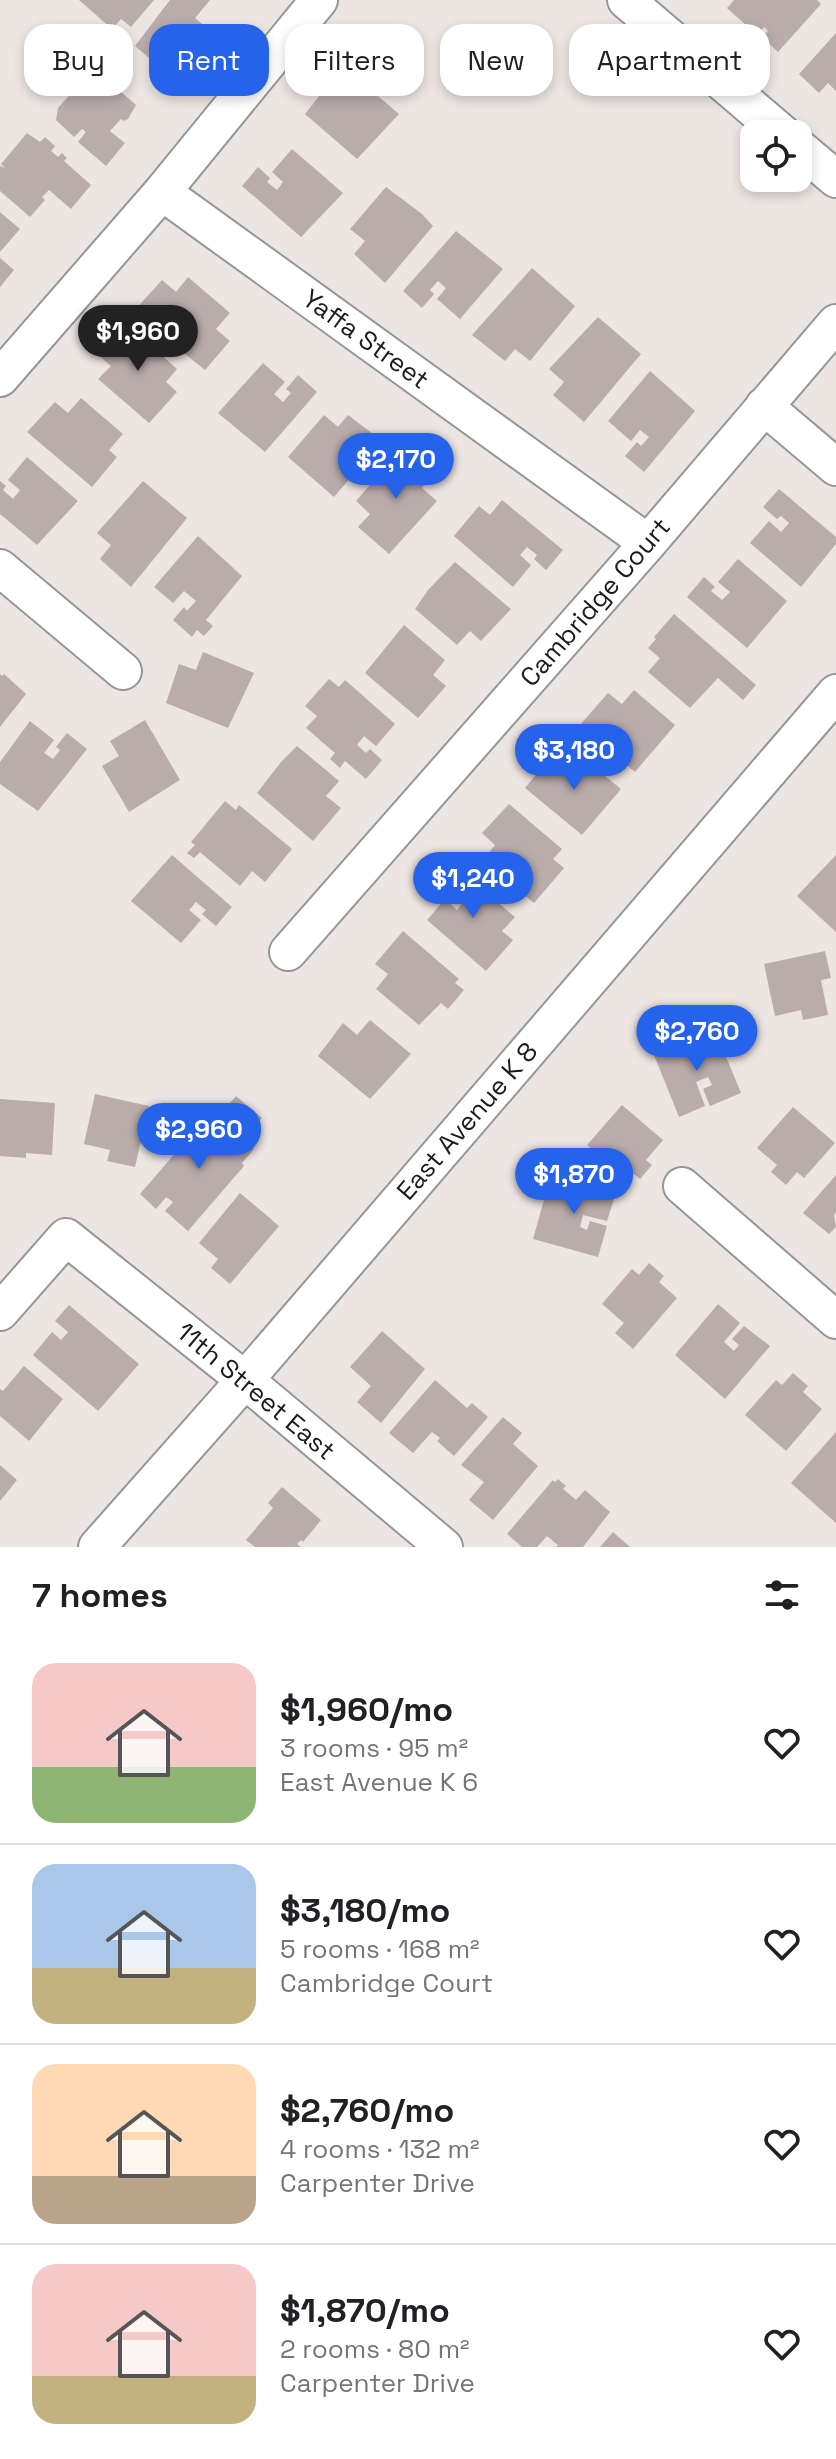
<!DOCTYPE html>
<html lang="en">
<head>
<meta charset="utf-8">
<style>
	:root { --surface:#fff; --page:#f6f6f6; --text:#202124; --muted:#757577; --line:#e0e0e0; --accent:#2563eb }
	body { margin:0; font-family:"Space Grotesk",sans-serif; background:var(--page); color:var(--text); height:100vh; display:flex; flex-direction:column; font-size:30px; white-space:nowrap }
	* { box-sizing:border-box; margin:0 }
	p { font-size:26px; color:var(--muted) }
	.icon { flex:none; width:44px; height:44px; fill:none; stroke:currentColor; stroke-width:2; stroke-linecap:round; stroke-linejoin:round }
	.map { position:relative; height:1547px; overflow:hidden }
	.sheet { display:flex; flex-direction:column; background:var(--surface); flex:1 }
	.sheet>* { flex:none }
	.top-card { position:absolute; left:24px; top:24px; width:788px; height:72px; display:flex; gap:16px }
	.controls { position:absolute; left:740px; top:120px; display:grid; gap:16px }
	.controls a { display:grid; place-items:center; width:72px; height:72px; border-radius:16px; background:var(--surface); box-shadow:0 4px 12px #0003; font-size:40px }
	.price { position:absolute; translate:-50% -68px; padding:0 18px; border-radius:28px; background:var(--accent); color:#fff; font-size:26px; line-height:52px; filter:drop-shadow(0 2px 4px #0008) }
	.price::after { content:''; position:absolute; left:50%; top:48px; width:24px; height:18px; margin-left:-12px; background:inherit; clip-path:polygon(0 0,100% 0,50% 100%) }
	.price.on { background:#222; color:#fff }
	ul { padding:0; list-style:none }
	li { display:flex; align-items:center; gap:24px; height:200px; padding:0 32px }
	li+li { border-top:2px solid var(--line) }
	li span { display:grid; place-items:center; flex:none; width:224px; height:160px; border-radius:24px; color:#555 }
	li>.icon { margin-inline-start:auto }
	span .icon { width:96px; height:96px; fill:#fffc; stroke-width:1 }
	li b { font-size:34px }
	h2 { display:flex; justify-content:space-between; align-items:center; height:96px; padding:0 32px; font-size:34px }
	.pill { padding:0 28px; border-radius:24px; background:var(--surface); box-shadow:0 4px 12px #0003; font-size:28px; line-height:72px }
	.pill.on { background:var(--accent); color:#fff }
	.map>svg:first-child { display:block }
	.building { fill:#b9acab }
	.lines { fill:none; stroke-linecap:round; stroke-linejoin:round }
	.minor-casing { stroke:#969696; stroke-width:40 }
	.minor { stroke:#fff; stroke-width:36 }
	.labels { text-anchor:middle; dominant-baseline:central; stroke-width:6; stroke-linejoin:round; paint-order:stroke }
	.street-label { font-size:26px; fill:#1c1c1c; stroke:#fff }
</style>
</head>
<body>
<div class="map">
<svg width="836" height="1547" viewBox="0 0 836 1547">
	<rect width="100%" height="100%" fill="#ede5e2"/>
	<!-- building -->
	<path class="building" d="M79,0H154L131,27L121,19L112,29Z
		M170,0H210L195,18L216,36L175,80L135,46Z
		M734,0H817L821,4L778,52L762,37L768,31L764,27L757,35L727,8Z
		M836,33V91L828,83L819,93L799,74Z
		M73,67L79,68L86,75L90,70L101,79L103,76L136,105L128,119L124,121L121,119L110,131L125,143L106,166L78,142L86,132L82,129L74,137L56,120L58,108L74,90L64,78Z
		M358,79L399,114L357,159L305,114L331,81L345,94Z
		M27,133L40,142L45,137L55,146L51,151L58,157L62,153L67,158L64,161L91,185L71,209L49,190L42,197L45,200L30,217L0,191V166L5,168L1,164Z
		M292,149L343,193L301,237L242,186L258,167L270,178L267,182L277,190L283,182L272,172Z
		M386,187L422,214L433,226L385,283L354,254L365,241L350,229Z
		M0,212L20,229L0,252Z
		M456,231L503,269L460,319L437,299L446,288L438,281L430,290L434,294L422,308L403,291Z
		M0,258L14,270L0,287Z
		M532,268L575,306L530,361L515,349L505,361L472,335Z
		M188,277L230,313L216,329L230,341L205,370L133,312L162,280L176,292Z
		M598,317L641,354L584,422L553,395L564,382L549,369Z
		M126,323L177,369L166,382L177,392L149,423L98,379L111,366L98,355Z
		M263,363L285,382L274,394L283,402L291,393L286,389L298,375L317,392L265,452L218,413Z
		M650,371L695,411L644,472L625,456L637,442L641,446L649,437L640,430L631,441L608,421Z
		M81,398L123,434L109,450L117,457L92,487L27,432L55,402L68,413Z
		M324,415L338,427L348,415L382,441L334,497L288,457Z
		M402,448L433,475L422,488L437,501L389,554L358,527L370,514L356,501Z
		M27,457L78,501L37,545L0,514V481L6,486L3,490L13,499L20,490L8,480Z
		M143,481L187,518L131,587L100,559L111,545L97,533Z
		M779,489L836,537V544L801,587L750,543L769,521L781,532L789,523L781,516L777,519L763,507Z
		M502,500L563,550L546,570L534,559L537,555L527,547L520,555L531,565L513,587L454,536L479,506L490,515Z
		M198,536L242,576L206,620L213,626L204,636L197,630L192,637L173,620L184,607L187,611L196,601L184,591L173,603L154,587Z
		M738,559L787,601L747,648L687,597L704,577L715,587L711,591L722,600L730,592L718,582Z
		M455,562L511,609L481,641L470,631L457,645L415,609L428,590Z
		M674,614L756,685L743,700L718,678L690,708L648,672L660,658L648,648L656,639L654,637Z
		M404,625L445,660L433,675L446,686L418,718L365,673Z
		M203,652L254,673L228,728L166,703L179,664L196,670Z
		M0,674L2,676L4,674L26,694L0,727Z
		M329,679L339,687L345,680L395,724L376,746L364,736L357,745L366,753L370,749L382,760L366,779L345,761L340,768L330,759L335,753L306,728L317,716L305,706Z
		M634,690L675,725L635,772L580,725L608,693L622,704Z
		M145,720L180,780L129,812L102,766L119,756L110,741Z
		M30,721L54,740L44,753L53,759L60,750L56,747L67,733L87,749L38,811L0,784V762Z
		M297,746L339,781L326,796L341,808L313,841L257,793L281,762Z
		M578,754L621,789L582,835L525,788L544,765L547,767L555,758L566,768Z
		M225,801L236,810L239,805L292,849L265,882L252,871L240,886L200,852L194,858L187,853L195,845L191,842Z
		M509,804L562,849L553,859L564,868L534,903L507,881L501,888L493,881L499,874L483,860L495,845L482,833Z
		M172,855L232,907L216,926L202,914L206,910L196,902L189,910L201,920L181,943L131,901Z
		M836,855V932L797,896Z
		M454,865L515,917L502,931L513,940L486,971L427,920L445,899L457,910L465,900L455,891L451,895L438,884Z
		M403,931L459,979L455,983L464,990L448,1009L441,1003L419,1025L376,989L388,974L375,964Z
		M825,951L831,978L821,980L828,1015L803,1020L801,1010L775,1016L764,964Z
		M370,1020L411,1054L370,1099L318,1056L343,1023L357,1035Z
		M715,1030L741,1093L710,1106L703,1089L712,1085L708,1077L696,1082L705,1106L679,1117L654,1055Z
		M95,1094L149,1106L135,1167L107,1161L110,1150L84,1144Z
		M236,1096L262,1118L249,1133L223,1111Z
		M0,1099L55,1103L52,1155L26,1153V1158L0,1156Z
		M622,1105L663,1140L646,1160L652,1165L640,1179L628,1169L622,1176L587,1145Z
		M793,1107L835,1143L804,1178L797,1172L786,1185L771,1172L777,1165L757,1148Z
		M214,1114L254,1149L242,1163L244,1166L188,1231L165,1211L173,1202L166,1197L156,1209L140,1194L190,1136L184,1132L191,1123L200,1131Z
		M551,1175L616,1193L607,1221L583,1215L580,1227L587,1230L590,1221L607,1226L598,1257L533,1239Z
		M836,1175V1212L834,1215L836,1227L829,1234L803,1213Z
		M240,1193L279,1226L230,1284L211,1268L218,1259L199,1243Z
		M649,1263L664,1276L659,1282L677,1298L633,1349L615,1333L624,1323L602,1304L632,1269L639,1275Z
		M718,1304L740,1323L724,1342L734,1351L739,1345L732,1339L744,1326L770,1346L725,1399L675,1355Z
		M69,1305L139,1364L98,1411L33,1355L52,1332L61,1340L68,1332L55,1321Z
		M382,1331L425,1369L381,1423L357,1402L371,1386L350,1367Z
		M24,1366L63,1399L29,1441L0,1416V1389L3,1391Z
		M793,1373L808,1386L803,1392L822,1409L786,1451L745,1415L776,1380L782,1385Z
		M435,1380L467,1408L472,1403L488,1417L454,1456L437,1441L440,1438L432,1432L413,1453L389,1433Z
		M503,1417L522,1433L513,1444L538,1466L493,1520L469,1500L484,1482L461,1465Z
		M836,1432V1523L791,1483Z
		M0,1465L17,1480L0,1501Z
		M558,1479L566,1486L563,1489L576,1500L585,1490L610,1512L583,1547H556L558,1545L547,1536L537,1547H522L507,1534L553,1480L555,1482Z
		M282,1487L321,1520L303,1542L301,1540L297,1544L301,1547H255L246,1540L273,1508L268,1503Z
		M613,1532L630,1547H600Z"/>
	<g class="lines">
		<!-- minor casing -->
		<g class="minor-casing">
			<path id="minor" d="M626,0L783,134
				M798,147L836,179
				M162,192L648,543
				M0,378L162,192L319,0
				M764,406L836,467
				M0,568L123,671
				M288,952L648,543L836,323
				M682,1186L836,1320
				M0,1312L66,1237L245,1380L444,1547
				M97,1547L245,1380L836,693"/>
		</g>
		<!-- minor -->
		<use href="#minor" class="minor"/>
	</g>
	<g class="labels">
		<!-- street labels -->
		<g class="street-label">
			<text transform="translate(366 339) rotate(36)">Yaffa Street</text>
			<text transform="translate(595 602) rotate(-49)">Cambridge Court</text>
			<text transform="translate(467 1121) rotate(-49)">East Avenue K 8</text>
			<text transform="translate(256 1391) rotate(40)">11th Street East</text>
		</g>
	</g>
</svg>
<div class="controls">
<a><svg class="icon" aria-label="locate" viewBox="0 0 24 24"><circle cx="12" cy="12" r="6"/><path d="M12 2v4M12 18v4M2 12h4M18 12h4"/></svg></a>
</div>
<b class="price on" style="left:138px;top:373px">$1,960</b>
<b class="price" style="left:396px;top:501px">$2,170</b>
<b class="price" style="left:574px;top:792px">$3,180</b>
<b class="price" style="left:473px;top:920px">$1,240</b>
<b class="price" style="left:697px;top:1073px">$2,760</b>
<b class="price" style="left:199px;top:1171px">$2,960</b>
<b class="price" style="left:574px;top:1216px">$1,870</b>
<div class="top-card">
<a class="pill">Buy</a>
<a class="pill on">Rent</a>
<a class="pill">Filters</a>
<a class="pill">New</a>
<a class="pill">Apartment</a>
</div>
</div>
<section class="sheet">
<h2>7 homes<svg class="icon" aria-label="filters" viewBox="0 0 24 24"><path d="M4 7h16M4 17h16"/><circle cx="9" cy="7" r="2"/><circle cx="15" cy="17" r="2"/></svg></h2>
<ul>
<li><span style="background:linear-gradient(#f6c9c9 65%,#8fb573 0)"><svg class="icon" aria-label="home" viewBox="0 0 24 24"><path d="M3 11l9-7 9 7M6 9v11h12V9"/></svg></span><div><b>$1,960/mo</b><p>3 rooms · 95 m²</p><p>East Avenue K 6</p></div><svg class="icon" aria-label="heart" viewBox="0 0 24 24"><path d="M12 20l-8-8c-3-5 5-10 8-4 3-6 11-1 8 4z"/></svg></li>
<li><span style="background:linear-gradient(#a9c7e8 65%,#c2b280 0)"><svg class="icon" aria-label="home" viewBox="0 0 24 24"><path d="M3 11l9-7 9 7M6 9v11h12V9"/></svg></span><div><b>$3,180/mo</b><p>5 rooms · 168 m²</p><p>Cambridge Court</p></div><svg class="icon" aria-label="heart" viewBox="0 0 24 24"><path d="M12 20l-8-8c-3-5 5-10 8-4 3-6 11-1 8 4z"/></svg></li>
<li><span style="background:linear-gradient(#ffd9b3 70%,#b9a48a 0)"><svg class="icon" aria-label="home" viewBox="0 0 24 24"><path d="M3 11l9-7 9 7M6 9v11h12V9"/></svg></span><div><b>$2,760/mo</b><p>4 rooms · 132 m²</p><p>Carpenter Drive</p></div><svg class="icon" aria-label="heart" viewBox="0 0 24 24"><path d="M12 20l-8-8c-3-5 5-10 8-4 3-6 11-1 8 4z"/></svg></li>
<li><span style="background:linear-gradient(#f6c9c9 70%,#c2b280 0)"><svg class="icon" aria-label="home" viewBox="0 0 24 24"><path d="M3 11l9-7 9 7M6 9v11h12V9"/></svg></span><div><b>$1,870/mo</b><p>2 rooms · 80 m²</p><p>Carpenter Drive</p></div><svg class="icon" aria-label="heart" viewBox="0 0 24 24"><path d="M12 20l-8-8c-3-5 5-10 8-4 3-6 11-1 8 4z"/></svg></li>
</ul>
</section>
</body>
</html>
